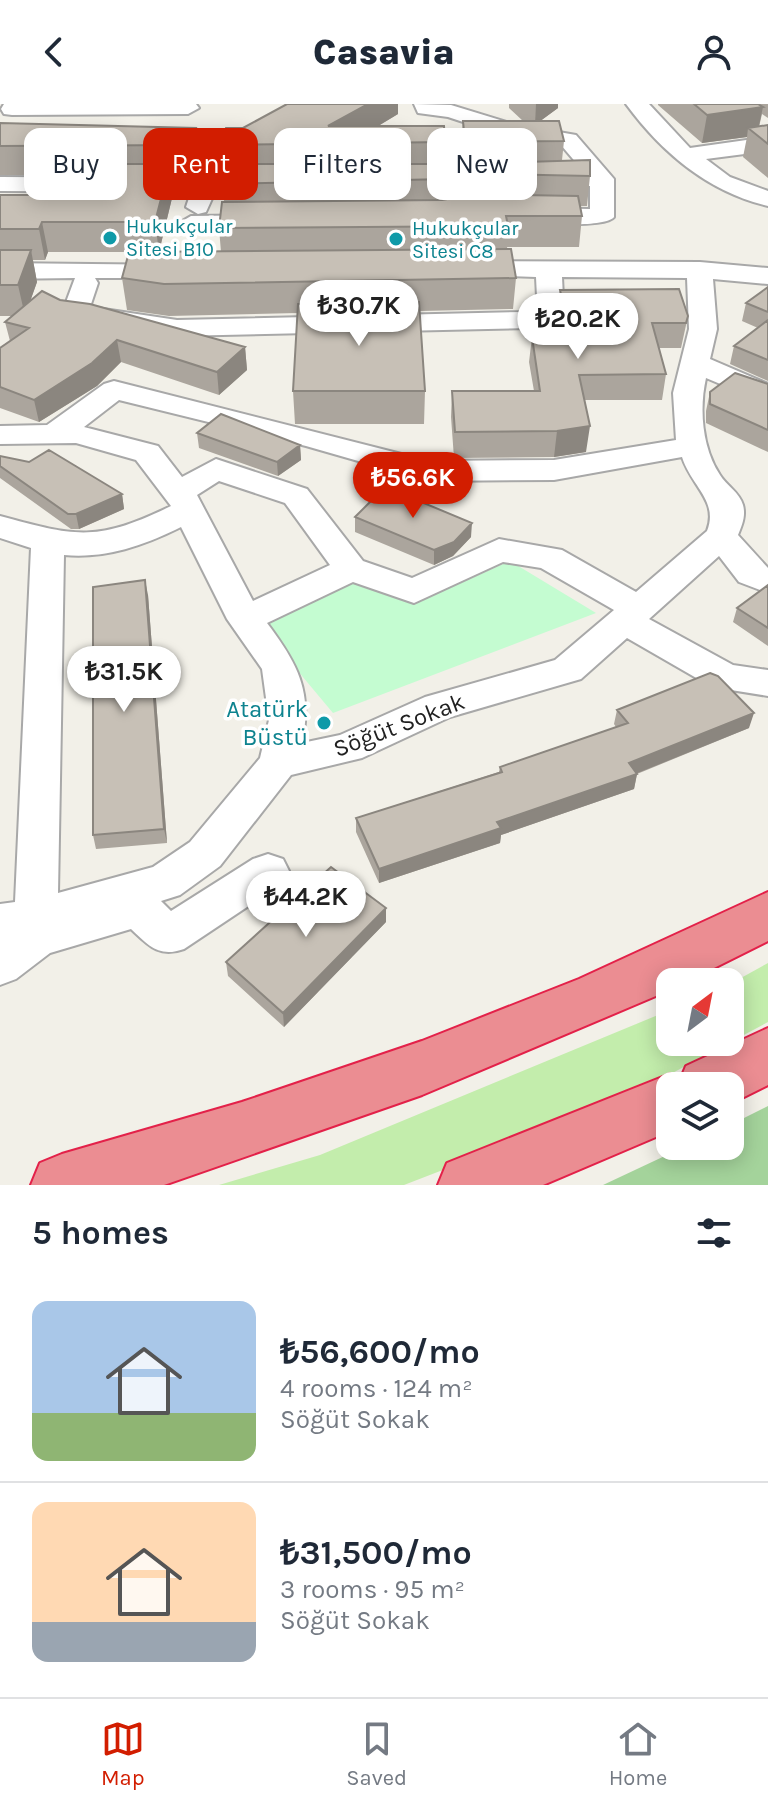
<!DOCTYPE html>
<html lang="en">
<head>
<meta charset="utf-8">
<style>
	:root { --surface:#fff; --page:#f2f2f3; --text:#1f2937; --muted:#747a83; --line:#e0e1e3; --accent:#d21d00 }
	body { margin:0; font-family:Karla,sans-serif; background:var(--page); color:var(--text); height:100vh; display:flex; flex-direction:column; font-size:30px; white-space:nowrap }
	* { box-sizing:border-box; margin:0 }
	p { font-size:26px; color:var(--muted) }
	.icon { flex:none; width:44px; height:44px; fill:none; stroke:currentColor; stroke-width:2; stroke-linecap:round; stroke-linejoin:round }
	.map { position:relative; height:1081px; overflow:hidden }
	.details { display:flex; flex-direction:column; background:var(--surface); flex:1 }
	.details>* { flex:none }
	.hud { position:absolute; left:24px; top:24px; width:720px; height:72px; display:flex; gap:16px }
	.needle { width:52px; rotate:32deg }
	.tools { position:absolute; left:656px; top:864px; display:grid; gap:16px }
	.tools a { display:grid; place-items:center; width:88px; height:88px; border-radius:16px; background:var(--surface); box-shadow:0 4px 20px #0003; font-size:40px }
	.price { position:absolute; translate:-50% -68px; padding:0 18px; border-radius:28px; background:#fff; color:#222; font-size:26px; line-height:52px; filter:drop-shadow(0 2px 4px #0008) }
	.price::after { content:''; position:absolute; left:50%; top:48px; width:24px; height:18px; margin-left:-12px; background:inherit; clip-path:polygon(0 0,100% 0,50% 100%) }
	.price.current { background:var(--accent); color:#fff }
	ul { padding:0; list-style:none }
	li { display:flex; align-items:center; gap:24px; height:200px; padding:0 32px }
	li+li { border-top:2px solid var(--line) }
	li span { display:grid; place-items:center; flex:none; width:224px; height:160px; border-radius:16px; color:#555 }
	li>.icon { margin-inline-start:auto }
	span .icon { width:96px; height:96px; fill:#fffc; stroke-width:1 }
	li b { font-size:34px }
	h2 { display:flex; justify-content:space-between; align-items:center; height:96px; padding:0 32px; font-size:34px }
	.tag { padding:0 28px; border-radius:16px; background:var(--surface); box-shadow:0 4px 20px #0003; font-size:28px; line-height:72px }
	.tag.current { background:var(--accent); color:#fff }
	header { display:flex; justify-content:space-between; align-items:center; height:104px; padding:0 32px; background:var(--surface); font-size:36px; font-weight:800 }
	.menu { display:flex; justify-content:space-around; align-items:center; height:112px; border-top:2px solid var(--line); background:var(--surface); font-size:22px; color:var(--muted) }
	.menu a { display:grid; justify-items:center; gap:4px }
	.menu .current { color:var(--accent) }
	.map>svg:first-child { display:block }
	.grass { fill:#c3edac }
	.forest { fill:#a4d39b }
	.park { fill:#c4fcd1 }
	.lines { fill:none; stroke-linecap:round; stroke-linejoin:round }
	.minor-casing { stroke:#a8a8a8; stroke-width:4 }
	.highway-casing { stroke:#e32149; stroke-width:4 }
	.minor { fill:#fff; fill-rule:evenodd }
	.highway { fill:#eb8d92; fill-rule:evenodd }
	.wall { fill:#aba59d }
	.shaded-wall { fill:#8b867f }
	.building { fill:#c7c0b6; stroke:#8b867f; stroke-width:2 }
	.culture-dot { fill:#0f9aa8; stroke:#fff; stroke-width:3 }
	.labels { text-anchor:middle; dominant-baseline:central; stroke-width:7; stroke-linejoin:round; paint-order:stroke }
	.far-culture-label { font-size:20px; fill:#0d838f; stroke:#fff; text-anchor:start }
	.culture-label { font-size:24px; fill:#0d838f; stroke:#fff; text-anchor:end }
	.street-label { font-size:24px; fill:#212121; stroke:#fff }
</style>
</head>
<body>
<header><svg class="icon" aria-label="back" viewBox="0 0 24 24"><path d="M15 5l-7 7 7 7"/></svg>Casavia<svg class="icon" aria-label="person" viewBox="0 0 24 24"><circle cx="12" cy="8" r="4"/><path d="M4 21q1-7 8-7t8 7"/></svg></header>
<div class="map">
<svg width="768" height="1081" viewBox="0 0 768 1081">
	<rect width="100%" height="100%" fill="#f2f0e8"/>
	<!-- grass -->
	<path class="grass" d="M768,859V918L618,998L404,1081H219L320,1051L670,906V938H730V880Z"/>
	<!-- forest -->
	<path class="forest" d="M768,1002V1081H603L686,1042H730V1021Z"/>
	<!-- park -->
	<path class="park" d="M510,457L596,509L333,609L256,517L351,477L416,499Z"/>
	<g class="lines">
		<!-- minor casing -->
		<g class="minor-casing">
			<path id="minor" d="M4,0H196L199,4L188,10L12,11L4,10L1,5Z
				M414,0L451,1L513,20L576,31L614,75V113C606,124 530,122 522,111L534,104L590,105V82L392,85L388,80L392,75L400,73L584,68L561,41L509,33L448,13L418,9Z
				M626,0H649L690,44L768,33V47L706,55L730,73L768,87V102C709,88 662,49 626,0Z
				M150,33L215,37L226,49L219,74H273L285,81L273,88H215L206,108L198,110L186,103L191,88L0,87V73L196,74L201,48L142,45L139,40Z
				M267,111L279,118L276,123L191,126L179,119L191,112Z
				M466,157L700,158L768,164V180L713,175L717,225L710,255L768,280V300L706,274C699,305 702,344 720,371C726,381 740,389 743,401C746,412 742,421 738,431L768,464V489L739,478L719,452L649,515L733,561L768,566V592L712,583L627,534L581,575L450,613L362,654L291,671L220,762L180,791L161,797L171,807L253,755L268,750L283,755L289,767L283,779L184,845C159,854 149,842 131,825L50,849L16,875L0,881V800L15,798L31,444L0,434V412C77,433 97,438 171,402L136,356L76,339L0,340V322L47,321L104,280L114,277L429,357L554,356L676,336L673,289L689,225L687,174L562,173L563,194L540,222L530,224L177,232L65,215L62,209L75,174L0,175V159L184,161L188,166L184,171L175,174H95L98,179L90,203L177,216L522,208L537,193L536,173L457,170L453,165ZM119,296L306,342L428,377L554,376L682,353C691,382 719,397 707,427L636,488L562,446L499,435L412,474L363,457L307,385L216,355L182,373L158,342L84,323ZM219,377L285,399L330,461L253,497L197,391ZM181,423L227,515L262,565L269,616L260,654L190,738L153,763L58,789L64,451C106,455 145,441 181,423ZM503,458L541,464L614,506L555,556L425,593L340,631L302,639C313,587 297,559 267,519L353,478L414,499Z"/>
		</g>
		<!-- highway casing -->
		<g class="highway-casing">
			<path id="highway" d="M768,788V837L686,878H670V886L422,991L164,1081H31L40,1059L62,1050L242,998L422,937L579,875Z
				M768,924V981L730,1000V982H670V1027L543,1081H438L447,1059L670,970L681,974L686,962Z"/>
		</g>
		<!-- minor -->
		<use href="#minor" class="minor"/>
		<!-- highway -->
		<use href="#highway" class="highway"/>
	</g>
	<!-- wall -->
	<path class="wall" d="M509,0H558V4L540,17L564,37L562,56L590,72L587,102H580L582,112L579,143H507L516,174L513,205L420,207L425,287L424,320H295L293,287L298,209L169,212L127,206L122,174L137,148H48L45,156H33L37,178L30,197L60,196L245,243L247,266L219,291L121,258L97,282L39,318L0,304V244L10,237L5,218L12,212H0V91H51L60,71H0V19L196,24L199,53L194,70H171L173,90L159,148H221L219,124L224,98L223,80L225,70H223L220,41L243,24L398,10L378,22L445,38L444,60L447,75V95L491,90L492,67H464L461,46L463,17H523L509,4Z
		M658,0H768V14L762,10L759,23L768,21V74L743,53L747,33L702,39L658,1Z
		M768,183V277L730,260L734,242L758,224L742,217L746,199Z
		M560,186L688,212L681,244H659L666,270L662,296H584L586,348L554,353L454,354L451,313L452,287H534L529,258L532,233H562L558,210Z
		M768,280V348L706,319V307L710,288Z
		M197,329L300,341L301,356L278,372L199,344Z
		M0,352L122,390L124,405L79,425H71L0,374Z
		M355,413L471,433L453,452L434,461L355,428Z
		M768,481V542L733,518L737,504Z
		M148,491L167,739L96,745L93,731Z
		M617,606L749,624L637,670L634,685L501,731L500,739L379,779L356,728V714L499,668L500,663L616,623L614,620Z
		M386,818L284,923L228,872L226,858Z"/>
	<!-- shaded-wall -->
	<path class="shaded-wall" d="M368,0H398V10L350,39L328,22Z
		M536,0H558V4L535,21Z
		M763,3L757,31L748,24L747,33L702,39L707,11Z
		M196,24L199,53L194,70L191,41Z
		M170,60L173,90L159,148L155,118Z
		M447,75L446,105L441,106L442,76Z
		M42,118L48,148L45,156L39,125Z
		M31,146L37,178L25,212L18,181Z
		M117,236L121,258L97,282L39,318L34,296Z
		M245,243L247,266L219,291L217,268Z
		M590,322L586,348L554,353L557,327Z
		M300,341L301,356L278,372L277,358Z
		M122,390L124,405L79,425L76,410Z
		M472,419L471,433L453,452L434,461V446Z
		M145,476L148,491L167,739L164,725Z
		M754,609L749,624L635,670H637L634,685L501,731L500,739L379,779V765L497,718L629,659Z
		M386,804V818L284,923L283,909Z"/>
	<!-- building -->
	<path class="building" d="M287,0H368L328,22H444L445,38L220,41L226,24H243Z
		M694,0H758L763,3L707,11Z
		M463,17H559L564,37L465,38Z
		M0,19L196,24L191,41L0,42Z
		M768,21V40L748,24Z
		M590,56V72L494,70L493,59Z
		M64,60H170L155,118H42L39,125H0V91H51Z
		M226,60H446L447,75L223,80Z
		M474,90L578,92L582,112H506L508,122L219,124L222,98L442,96Z
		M511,145L516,174L164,180L122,174L129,148Z
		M0,146H31L18,181H0Z
		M768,183V208L746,199Z
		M679,185L688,212L686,219H652L666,270L579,271L590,322L557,327L455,328L452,287H540L532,233H570L560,186Z
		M42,187L60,196L90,200L245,243L217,268L117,236L92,259L34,296L0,283V244L29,224L5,218Z
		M419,198L425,287H293L298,200Z
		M768,216V256L734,242Z
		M735,269L768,280V326L710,300V288Z
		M221,310L300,341L277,358L197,329Z
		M49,346L122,390L76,410H68L0,362V352L29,358Z
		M385,383L472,419L454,438L434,446L355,413Z
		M145,476L164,725L93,731V483Z
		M768,481V524L737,504Z
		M710,569L718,572L754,609L629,659L637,670L497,718L501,724L379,765L356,714L502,668L500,663L628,619L617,606Z
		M331,763L386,804L283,909L226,858Z"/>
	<!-- markers -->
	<g class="culture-dot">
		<circle cx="110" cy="134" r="8"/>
		<circle cx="396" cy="135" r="8"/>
		<circle cx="324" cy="619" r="8"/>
	</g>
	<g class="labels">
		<!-- far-culture labels -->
		<g class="far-culture-label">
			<text x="126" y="122">Hukukçular<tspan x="126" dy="23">Sitesi B10</tspan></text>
			<text x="412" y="124">Hukukçular<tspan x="412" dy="23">Sitesi C8</tspan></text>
		</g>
		<!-- culture labels -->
		<g class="culture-label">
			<text x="308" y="605">Atatürk<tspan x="308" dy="28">Büstü</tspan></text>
		</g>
		<!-- street labels -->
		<g class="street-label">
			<text transform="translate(399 621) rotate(-21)">Söğüt Sokak</text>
		</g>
	</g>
</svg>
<div class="tools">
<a><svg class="needle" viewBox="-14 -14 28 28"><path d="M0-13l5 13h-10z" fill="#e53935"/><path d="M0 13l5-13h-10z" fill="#747a83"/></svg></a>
<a><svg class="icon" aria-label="layers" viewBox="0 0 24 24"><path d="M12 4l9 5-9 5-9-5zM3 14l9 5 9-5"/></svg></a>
</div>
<b class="price" style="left:359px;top:244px">₺30.7K</b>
<b class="price" style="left:578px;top:257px">₺20.2K</b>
<b class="price current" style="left:413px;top:416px">₺56.6K</b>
<b class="price" style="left:124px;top:610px">₺31.5K</b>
<b class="price" style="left:306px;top:835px">₺44.2K</b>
<div class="hud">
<a class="tag">Buy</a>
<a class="tag current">Rent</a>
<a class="tag">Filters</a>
<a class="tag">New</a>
</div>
</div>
<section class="details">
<h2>5 homes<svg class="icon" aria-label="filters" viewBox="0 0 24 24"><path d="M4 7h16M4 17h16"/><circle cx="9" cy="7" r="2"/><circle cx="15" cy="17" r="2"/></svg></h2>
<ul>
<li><span style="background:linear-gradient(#a9c7e8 70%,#8fb573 0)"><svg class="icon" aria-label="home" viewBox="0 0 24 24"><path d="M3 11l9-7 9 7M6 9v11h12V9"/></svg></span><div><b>₺56,600/mo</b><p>4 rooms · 124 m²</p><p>Söğüt Sokak</p></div></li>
<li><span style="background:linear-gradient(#ffd9b3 75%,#9aa5b1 0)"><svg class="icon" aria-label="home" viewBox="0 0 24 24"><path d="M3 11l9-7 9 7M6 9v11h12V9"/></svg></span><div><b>₺31,500/mo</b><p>3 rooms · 95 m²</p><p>Söğüt Sokak</p></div></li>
</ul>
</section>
<nav class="menu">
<a class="current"><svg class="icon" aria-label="map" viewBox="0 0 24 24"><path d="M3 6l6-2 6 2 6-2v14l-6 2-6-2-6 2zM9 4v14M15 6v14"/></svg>Map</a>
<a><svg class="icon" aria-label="saved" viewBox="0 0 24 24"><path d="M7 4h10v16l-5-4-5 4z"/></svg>Saved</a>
<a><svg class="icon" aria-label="home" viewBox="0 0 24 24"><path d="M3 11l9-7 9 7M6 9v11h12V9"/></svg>Home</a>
</nav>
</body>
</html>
